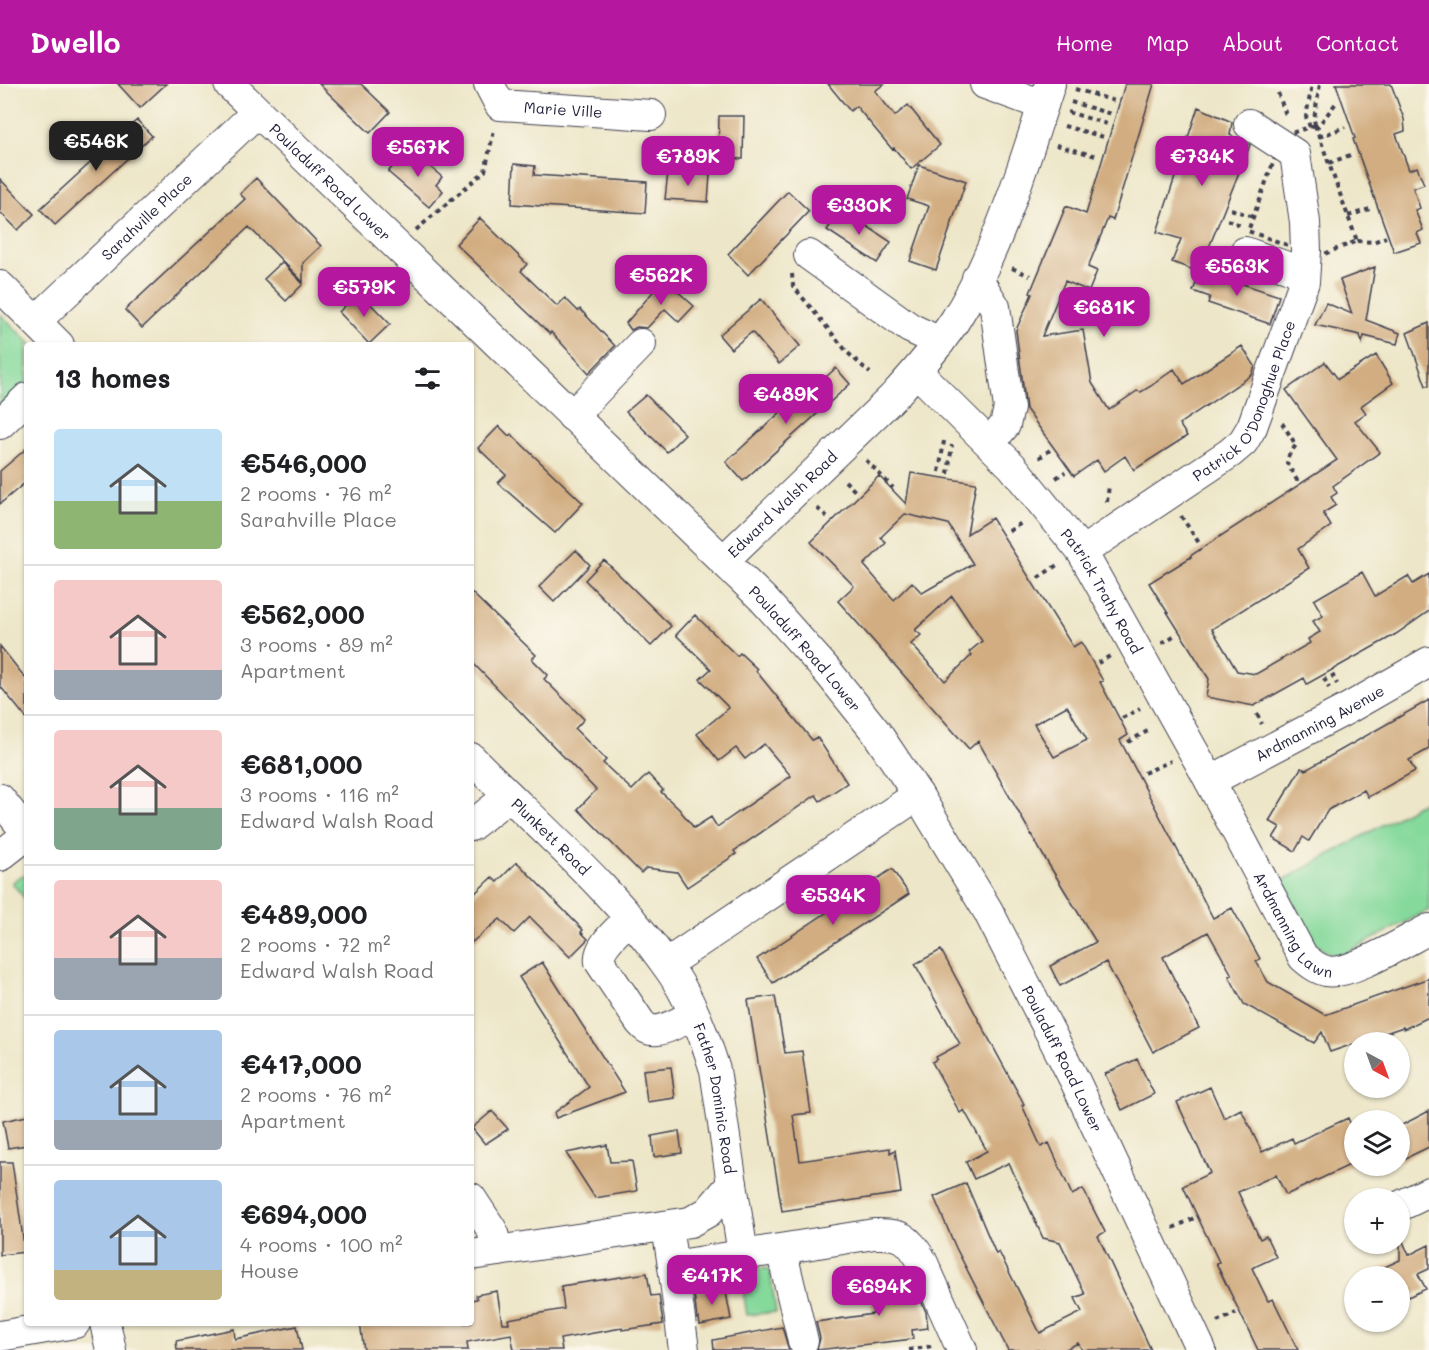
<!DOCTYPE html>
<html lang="en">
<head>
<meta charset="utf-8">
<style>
	:root { --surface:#fff; --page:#f2f2f2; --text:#202124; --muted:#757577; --line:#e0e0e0; --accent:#b5179e }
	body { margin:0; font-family:Mali,sans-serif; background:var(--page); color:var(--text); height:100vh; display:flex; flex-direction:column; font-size:22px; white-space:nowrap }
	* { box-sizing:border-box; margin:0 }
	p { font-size:20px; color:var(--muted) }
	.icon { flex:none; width:33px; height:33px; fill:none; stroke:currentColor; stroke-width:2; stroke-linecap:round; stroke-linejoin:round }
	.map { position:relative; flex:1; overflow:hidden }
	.drawer { position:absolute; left:24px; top:258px; width:450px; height:984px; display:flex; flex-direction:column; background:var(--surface); border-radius:6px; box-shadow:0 2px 4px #0004 }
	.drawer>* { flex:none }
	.needle { width:39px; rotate:139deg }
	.buttons { position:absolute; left:1344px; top:948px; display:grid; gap:12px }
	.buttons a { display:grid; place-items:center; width:66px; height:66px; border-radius:50%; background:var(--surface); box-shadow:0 2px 4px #0004; font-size:30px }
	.price { position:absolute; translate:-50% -51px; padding:0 14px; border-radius:12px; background:var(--accent); color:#fff; font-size:20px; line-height:39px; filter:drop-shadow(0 2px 3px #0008) }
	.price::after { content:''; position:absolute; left:50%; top:36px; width:18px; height:14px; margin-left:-9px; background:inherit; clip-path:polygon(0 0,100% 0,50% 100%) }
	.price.current { background:#222; color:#fff }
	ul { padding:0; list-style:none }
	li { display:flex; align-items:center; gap:18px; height:150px; padding:0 30px }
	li+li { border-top:2px solid var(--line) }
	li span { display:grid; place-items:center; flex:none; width:168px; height:120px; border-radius:6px; color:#555 }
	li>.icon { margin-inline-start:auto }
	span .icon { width:72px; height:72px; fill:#fffc; stroke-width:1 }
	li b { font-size:26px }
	h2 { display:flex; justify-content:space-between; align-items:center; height:72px; padding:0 30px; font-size:26px }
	header { display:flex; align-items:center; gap:36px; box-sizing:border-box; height:84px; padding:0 30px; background:var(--accent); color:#fff }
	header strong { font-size:28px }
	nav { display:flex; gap:33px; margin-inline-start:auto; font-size:21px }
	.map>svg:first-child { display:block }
	.green { fill:#85d99b; stroke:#547e6b; stroke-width:1.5 }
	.building { fill:#d2ad81; fill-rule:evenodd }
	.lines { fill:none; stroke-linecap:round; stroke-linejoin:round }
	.minor-casing { stroke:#403f50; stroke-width:32 }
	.path { stroke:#403f50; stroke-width:4; stroke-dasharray:4.5 4.5; stroke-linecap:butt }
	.minor { stroke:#fff; stroke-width:30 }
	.labels { text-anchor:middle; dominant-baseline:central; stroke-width:5; stroke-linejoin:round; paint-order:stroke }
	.street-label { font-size:15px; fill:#22223b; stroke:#fbf7ec }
</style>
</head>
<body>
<header>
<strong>Dwello</strong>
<nav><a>Home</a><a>Map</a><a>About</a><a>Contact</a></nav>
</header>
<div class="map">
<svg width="1429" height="1266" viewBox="0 0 1429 1266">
	<rect width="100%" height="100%" fill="#fbf7ec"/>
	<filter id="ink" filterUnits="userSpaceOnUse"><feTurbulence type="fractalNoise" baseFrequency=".0167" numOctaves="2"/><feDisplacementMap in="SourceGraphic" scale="12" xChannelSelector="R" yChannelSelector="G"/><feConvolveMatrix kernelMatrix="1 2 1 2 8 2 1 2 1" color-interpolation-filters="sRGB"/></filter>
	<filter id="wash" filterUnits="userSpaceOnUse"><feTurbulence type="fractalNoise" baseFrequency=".008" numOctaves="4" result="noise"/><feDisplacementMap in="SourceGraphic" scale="24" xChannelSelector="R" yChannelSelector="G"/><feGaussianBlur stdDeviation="1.35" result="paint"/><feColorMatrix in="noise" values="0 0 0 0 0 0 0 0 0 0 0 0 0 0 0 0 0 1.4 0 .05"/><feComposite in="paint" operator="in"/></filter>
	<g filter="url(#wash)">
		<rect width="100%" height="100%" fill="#ede6c8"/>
		<!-- green -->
		<path class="green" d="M0,230L32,261H27V298L0,323Z
			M1425,717L1429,725V826L1340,872C1328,871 1320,864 1312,855L1282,797Z
			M27,791V817L12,799L20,792Z
			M763,1184L769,1186L770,1188L776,1228L747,1231L740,1188Z"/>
		<g id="blocks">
			<!-- building -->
			<path class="building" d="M118,0H166L140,24Z
				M319,0H361L390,28L370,49Z
				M828,0H884L875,7L895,32L908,21L940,61L911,85L894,64L892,65L856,22L850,27Z
				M1125,0H1154L1113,136L1108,134L1088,183L1097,187L1089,207L1065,197L1042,252L1083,246L1092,299L1109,326L1137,307L1141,308L1151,302L1174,285L1184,300L1242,262L1255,282L1252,291L1179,340L1187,352L1134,386L1125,372L1104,387L1097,376L1074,392L1026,325L1016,246L1032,210L1030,209L1066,122L1086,130Z
				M1336,0H1391L1404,35L1405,47L1396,50L1409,86L1417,83L1424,100L1413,104L1420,124L1415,126L1423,146L1417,149L1421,159L1394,168L1353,55L1355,54Z
				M1198,23L1232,38L1230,51L1250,61L1199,188L1172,178L1181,155L1157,148Z
				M719,32H744L743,75L718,74Z
				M137,36L152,52L55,141L40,125Z
				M414,69L442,93L436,101L443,107L429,123L388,88L402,72L408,77Z
				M514,80L535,82L534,91L647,98L645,129L512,120Z
				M919,81L966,97L936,186L910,177L929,122L907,115Z
				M668,88L710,91L708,118L665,115Z
				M256,94L321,162L303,179V198L249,143L142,244L125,226L245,115L240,110Z
				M0,95L34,130L18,146L0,128Z
				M788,107L809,127L748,191L728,170Z
				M841,125L891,158L877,179L827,146Z
				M480,134L527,180L521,187L557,222L565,214L578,227L580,225L615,262L589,289L551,248L550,250L456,160Z
				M282,178L303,200L286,217L264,195Z
				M1375,183L1366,236L1400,249L1397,260L1364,252L1362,259L1360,251L1315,241L1326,219L1352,230L1340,196Z
				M1201,186L1279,212L1270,240L1208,219L1210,213L1193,207Z
				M664,195L694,222L679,238L665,225L647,244L637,243L631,246L626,239Z
				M359,208L390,240L369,260L339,228Z
				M761,215L800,262L779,280L752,248L731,265L719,251Z
				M1429,239V302H1426L1407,249Z
				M1376,271L1393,299L1361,322L1366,329L1355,337L1380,368L1333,402L1337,409L1331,413L1336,421L1323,429L1331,442L1298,465L1309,484L1212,545L1237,587L1256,590L1310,559L1308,555L1320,548L1313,537L1323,532L1314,516L1362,488L1375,512L1408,492L1413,500L1429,490V527L1396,550L1307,600L1304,594L1254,622L1206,613L1209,595L1149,499L1191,473L1190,472L1337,376L1286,306L1325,278L1338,295Z
				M836,284L850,300L743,397L726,378L796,314L799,317Z
				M646,311L685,350L667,368L626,328Z
				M499,342L509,352L511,350L583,419L555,449L498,399L506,391L478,364Z
				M27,364V397L0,420V387Z
				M911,389L976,399L967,450L992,434L1073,563L1081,558L1103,597L1100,598L1128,651L1120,656L1213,834L1232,824L1260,875L1256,877L1268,898L1325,931L1429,894V933L1404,945L1403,943L1330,968L1322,948L1314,959L1244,920L1229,892L1232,891L1208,848L1163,873L1199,944L1153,968L1106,878L1060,902L1050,882L1096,858L1043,771L978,657L969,665L838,517L854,502L811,458L879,392L906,420ZM905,430L948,440L973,480L922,509L912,498L894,516L864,481L886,459L881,453ZM952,512L982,557L969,568L972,571L945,597L911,560L921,551L915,546ZM1067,622L1087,656L1054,673L1034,640Z
				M576,466L590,481L554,518L539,503Z
				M604,476L671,542L651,562L585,496Z
				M471,508L536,571L532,575L548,591L544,595L584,635L575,645L606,676L603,679L632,706L648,690L663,706L661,708L679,725L694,744L711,733L717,743L791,692L764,660L745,675L736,664L719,677L697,650L729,624L700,595L711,585L676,551L695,531L737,572L740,569L757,585L756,587L812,656L817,653L847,699L820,717L816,711L734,767L736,770L687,803L677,788L646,784L641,789L578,725L596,706L471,577Z
				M0,562L27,596V635L0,602Z
				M1429,616V665L1409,676L1415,687L1368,713L1364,706L1328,726L1309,757L1303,753L1295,767L1273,754L1280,743L1269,737L1301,684L1306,686Z
				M517,778L583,846L581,848L588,855L570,873L530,833L514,849L500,835L471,859V813L492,793L497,798Z
				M892,785L909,810L773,899L757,875Z
				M941,866L1024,1020L1022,1021L1041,1063L1049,1059L1072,1111L1083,1105L1105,1148L1098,1152L1151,1266H1082L1078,1259L1064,1266H1008L956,1164L934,1113L966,1099L996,1170L999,1168L1040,1249L1082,1228L1075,1214L1085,1210L1060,1158L1043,1154L1009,1079L974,1095L966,1078L987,1067L964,1026L960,1029L932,978L937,975L936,973L960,960L915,880Z
				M542,878L625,1008L556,1034L554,1029L589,1003L519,893Z
				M775,912L785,969L802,967L811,1029L793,1031L800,1077L890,1064V1069L895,1066L901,1109L782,1127L748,916Z
				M1137,975L1154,1010L1122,1026L1105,990Z
				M671,983L675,1014L647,1018L643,986Z
				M1210,1003L1224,1034L1241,1025L1262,1068L1292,1054L1294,1059L1348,1034L1354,1048V1079L1286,1111L1276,1091L1238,1108L1260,1155L1266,1152L1276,1173L1252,1184L1268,1217L1273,1215L1298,1266H1258L1216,1179L1219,1178L1183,1102L1210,1089L1177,1018Z
				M492,1027L508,1045L485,1060L472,1044Z
				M1429,1027V1063L1400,1077V1042Z
				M27,1032V1061L8,1064L3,1037Z
				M679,1047L682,1069L654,1073L652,1052Z
				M607,1061L610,1078L632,1077L637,1107L595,1114L566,1069Z
				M0,1078H12L25,1168L0,1171Z
				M1400,1151L1409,1171L1429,1161V1185L1418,1190L1426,1205L1408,1213L1406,1209L1400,1212V1192H1365L1400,1176Z
				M647,1189L651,1212L659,1211L663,1240L622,1246V1244L560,1255L562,1266H514L511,1250L467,1258L468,1266H364L360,1239H471V1216L477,1215L476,1211L497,1207L502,1239H509L508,1235L564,1225L561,1202Z
				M909,1190L926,1228L928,1244L912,1246L913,1255L817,1266L820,1254L816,1238L873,1230L869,1196Z
				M725,1203L731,1235L700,1241L699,1234L697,1235L694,1209Z
				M297,1242L302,1266H177L176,1257L234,1245L235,1255Z
				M782,1243L789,1266H714L713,1256Z"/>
		</g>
	</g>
	<g filter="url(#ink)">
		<use href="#blocks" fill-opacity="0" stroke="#403f50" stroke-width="1.5"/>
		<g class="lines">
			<!-- minor casing -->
			<g class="minor-casing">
				<g id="minor">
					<path id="s1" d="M229,0L763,515L829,589L876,648L918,711L988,827L1075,997L1201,1266"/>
					<path id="s2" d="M489,0L500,21L651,31"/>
					<path d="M985,0L1043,21"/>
					<path d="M1245,168L1304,189"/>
					<path d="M809,171L910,244L940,258"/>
					<path d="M977,194L995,223L1009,324L1005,341L990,359"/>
					<path d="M0,202L59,261"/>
					<path id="s3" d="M36,237L257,28"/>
					<path id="s4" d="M917,288L1012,382L1082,468L1210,697L1303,873C1310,879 1317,885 1326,887C1348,893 1407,856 1429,845"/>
					<path d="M572,332L641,260"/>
					<path d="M0,340L27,314"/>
					<path id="s5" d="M1082,468L1230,369L1243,358L1252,343L1304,198L1306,167L1305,138L1295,70L1249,40"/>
					<path id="s6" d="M723,477L893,313C915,289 936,265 954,238C998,169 1024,78 1050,0"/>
					<path id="s7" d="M471,674C536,740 611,803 665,879C688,909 704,950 715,986L732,1100L708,1128L690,1138L471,1171"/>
					<path id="s8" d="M1210,697L1347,625L1429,578"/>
					<path d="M0,715L27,749"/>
					<path d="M471,742L509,712"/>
					<path d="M0,772L27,751"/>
					<path d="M630,834C620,845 597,862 600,878L640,938C643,941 647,946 652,946C664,948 682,936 694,931"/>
					<path d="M666,880L918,711"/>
					<path d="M732,1100L743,1170"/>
					<path d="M471,1114L492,1146L498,1167"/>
					<path d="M1400,1122L1429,1108"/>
					<path d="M667,1143L673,1182L874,1150C901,1149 908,1153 922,1177L962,1266"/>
					<path d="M781,1165L803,1257"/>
					<path d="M673,1182L684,1266"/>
					<path d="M105,1239L111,1266"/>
					<path d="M0,1252L75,1239"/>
				</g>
			</g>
			<!-- path -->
			<path class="path" d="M1075,5L1115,17
				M1278,9L1286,31
				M1071,18L1111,30
				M1068,28L1107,40
				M1315,41L1357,157L1319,172L1248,147L1283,52Z
				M1315,41L1314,35L1320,0
				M1064,42L1104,53
				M1310,43L1306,33L1312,0
				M1316,45L1336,19
				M1319,53L1345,43
				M1056,61L1096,72
				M1329,79L1353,70
				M1231,125L1253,133
				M1348,132L1373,124
				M1227,136L1241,141
				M416,146L485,87L494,46
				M1357,157L1373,158L1386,153
				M1012,184L1030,192
				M792,190L793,202L848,269L870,289
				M1205,190L1210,178H1220
				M1282,339L1296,361L1289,371L1287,379L1298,398
				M1039,374L1050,366
				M866,376L893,404
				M939,388L944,357
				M948,390L952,361
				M1056,394L1065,388
				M845,397L857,409
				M1107,418L1109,401
				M817,424L830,435
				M1181,432L1201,462
				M1009,447L1023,438
				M1038,494L1057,481
				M1162,559L1177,550
				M1098,579L1110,572
				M1332,590L1337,600
				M1324,594L1329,604
				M1257,630L1262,640
				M1122,634L1140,625
				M1128,658L1151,645
				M1144,689L1171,677
				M1173,1144L1194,1134
				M1217,1238L1236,1229
				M909,1266L932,1262"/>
			<!-- minor -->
			<use href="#minor" class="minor"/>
		</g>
	</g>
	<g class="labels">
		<!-- street labels -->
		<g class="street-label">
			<text stroke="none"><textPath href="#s2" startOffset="87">Marie Ville</textPath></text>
			<text stroke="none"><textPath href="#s1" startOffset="141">Pouladuff Road Lower</textPath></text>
			<text stroke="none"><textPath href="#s3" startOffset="152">Sarahville Place</textPath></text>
			<text stroke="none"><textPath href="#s5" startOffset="230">Patrick O'Donoghue Place</textPath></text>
			<text stroke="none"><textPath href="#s6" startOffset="82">Edward Walsh Road</textPath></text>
			<text stroke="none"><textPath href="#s4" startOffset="288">Patrick Trahy Road</textPath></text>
			<text stroke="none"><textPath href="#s1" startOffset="807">Pouladuff Road Lower</textPath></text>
			<text stroke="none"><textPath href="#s8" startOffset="124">Ardmanning Avenue</textPath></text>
			<text stroke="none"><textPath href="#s7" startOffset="112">Plunkett Road</textPath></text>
			<text stroke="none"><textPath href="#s4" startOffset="675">Ardmanning Lawn</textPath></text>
			<text stroke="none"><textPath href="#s1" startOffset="1293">Pouladuff Road Lower</textPath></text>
			<text stroke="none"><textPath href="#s7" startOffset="429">Father Dominic Road</textPath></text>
		</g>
	</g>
</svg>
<div class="buttons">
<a><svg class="needle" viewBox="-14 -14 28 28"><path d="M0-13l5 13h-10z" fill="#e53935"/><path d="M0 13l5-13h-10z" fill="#757577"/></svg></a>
<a><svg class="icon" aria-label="layers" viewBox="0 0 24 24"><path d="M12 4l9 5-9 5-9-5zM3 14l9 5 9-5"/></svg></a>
<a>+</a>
<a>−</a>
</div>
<b class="price current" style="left:96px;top:88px">€546K</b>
<b class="price" style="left:418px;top:94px">€567K</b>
<b class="price" style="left:688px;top:103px">€789K</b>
<b class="price" style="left:1202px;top:103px">€734K</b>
<b class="price" style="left:859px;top:152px">€330K</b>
<b class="price" style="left:1237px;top:213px">€563K</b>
<b class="price" style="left:661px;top:222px">€562K</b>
<b class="price" style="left:364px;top:234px">€579K</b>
<b class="price" style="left:1104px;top:254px">€681K</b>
<b class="price" style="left:786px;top:341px">€489K</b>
<b class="price" style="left:833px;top:842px">€534K</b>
<b class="price" style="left:712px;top:1222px">€417K</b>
<b class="price" style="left:879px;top:1233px">€694K</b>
<section class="drawer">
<h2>13 homes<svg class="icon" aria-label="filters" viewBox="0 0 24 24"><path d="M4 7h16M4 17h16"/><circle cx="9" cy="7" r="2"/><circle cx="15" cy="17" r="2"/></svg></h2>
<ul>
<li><span style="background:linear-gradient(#bfe0f5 60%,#8fb573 0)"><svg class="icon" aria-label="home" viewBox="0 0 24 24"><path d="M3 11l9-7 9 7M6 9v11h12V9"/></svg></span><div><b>€546,000</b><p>2 rooms · 76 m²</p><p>Sarahville Place</p></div></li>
<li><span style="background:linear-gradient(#f6c9c9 75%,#9aa5b1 0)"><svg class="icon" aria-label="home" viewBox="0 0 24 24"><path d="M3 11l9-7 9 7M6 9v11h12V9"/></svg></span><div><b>€562,000</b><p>3 rooms · 89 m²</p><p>Apartment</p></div></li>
<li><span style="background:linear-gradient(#f6c9c9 65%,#7fa58c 0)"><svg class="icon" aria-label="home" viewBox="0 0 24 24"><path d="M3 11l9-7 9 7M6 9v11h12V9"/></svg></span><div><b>€681,000</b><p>3 rooms · 116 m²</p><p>Edward Walsh Road</p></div></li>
<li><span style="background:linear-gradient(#f6c9c9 65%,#9aa5b1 0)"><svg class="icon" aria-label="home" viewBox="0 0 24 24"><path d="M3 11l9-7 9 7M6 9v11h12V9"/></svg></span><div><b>€489,000</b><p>2 rooms · 72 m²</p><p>Edward Walsh Road</p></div></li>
<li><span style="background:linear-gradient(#a9c7e8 75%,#9aa5b1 0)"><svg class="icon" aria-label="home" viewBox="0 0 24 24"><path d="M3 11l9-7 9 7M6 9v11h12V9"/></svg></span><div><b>€417,000</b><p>2 rooms · 76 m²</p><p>Apartment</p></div></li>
<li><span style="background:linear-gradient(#a9c7e8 75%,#c2b280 0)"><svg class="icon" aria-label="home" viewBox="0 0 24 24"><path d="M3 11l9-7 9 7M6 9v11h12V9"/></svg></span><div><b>€694,000</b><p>4 rooms · 100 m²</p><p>House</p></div></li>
</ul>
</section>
</div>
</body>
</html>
